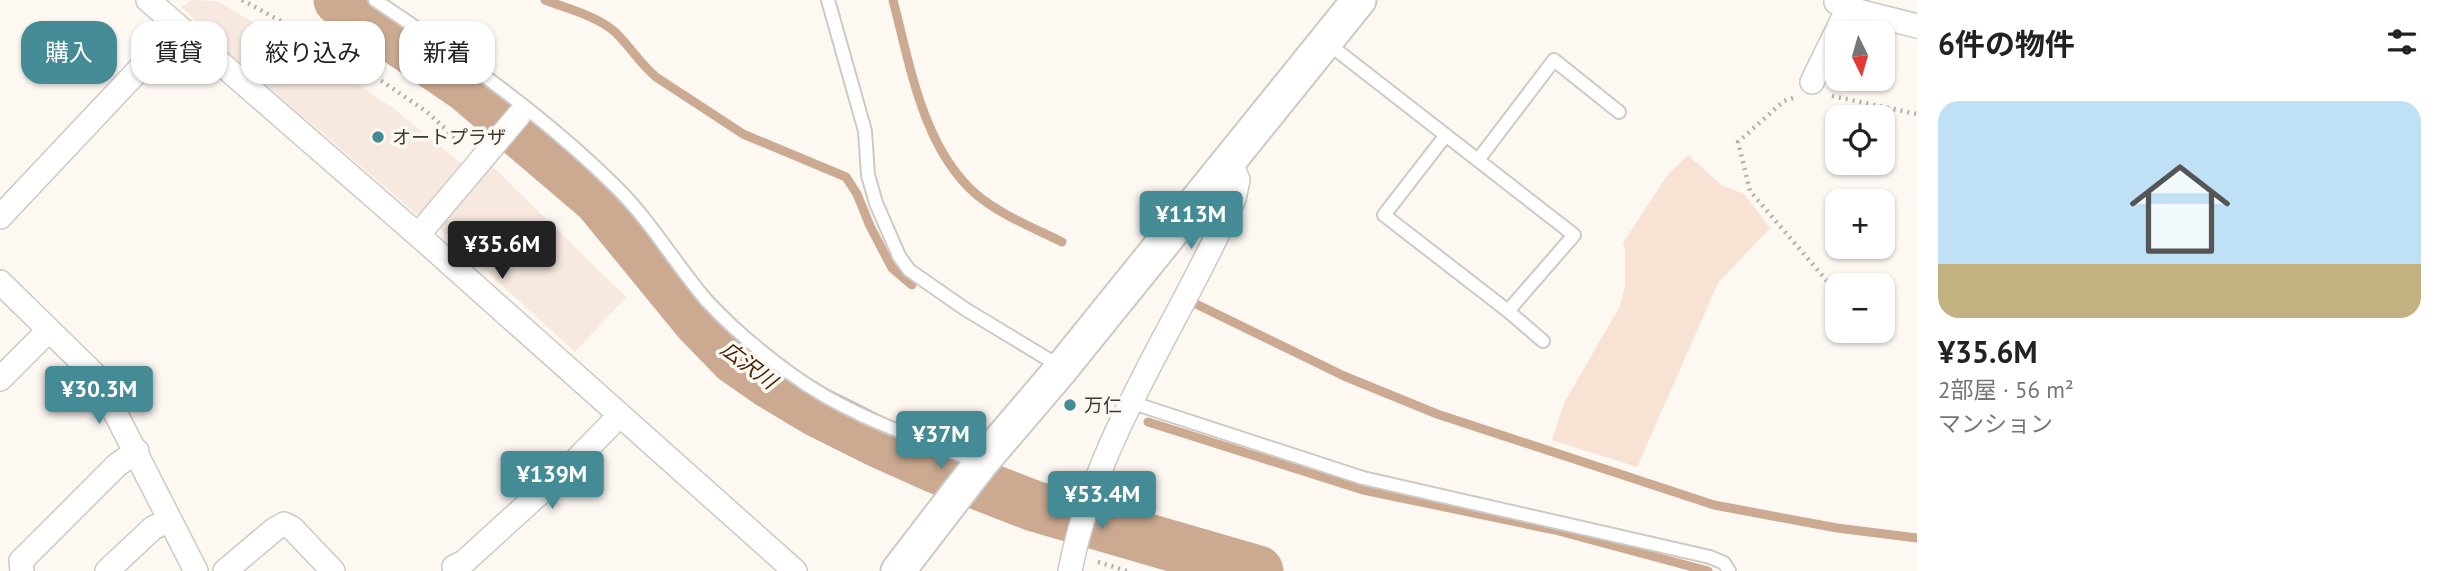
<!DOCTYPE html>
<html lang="ja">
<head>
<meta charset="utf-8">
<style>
	:root { --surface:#fff; --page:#f2f2f2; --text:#222; --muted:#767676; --accent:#458b96 }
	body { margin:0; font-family:"PT Sans","Noto Sans JP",sans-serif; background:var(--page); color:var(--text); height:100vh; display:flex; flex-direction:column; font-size:26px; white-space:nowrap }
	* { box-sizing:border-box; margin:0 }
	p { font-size:23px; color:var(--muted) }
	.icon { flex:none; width:38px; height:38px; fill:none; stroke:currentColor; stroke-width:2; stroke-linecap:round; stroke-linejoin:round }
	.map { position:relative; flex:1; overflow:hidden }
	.side { display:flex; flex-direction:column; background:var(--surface); width:525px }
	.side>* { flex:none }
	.hud { position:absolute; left:21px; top:21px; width:665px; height:63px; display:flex; gap:14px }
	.needle { width:46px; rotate:175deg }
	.controls { position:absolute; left:1825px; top:21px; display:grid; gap:14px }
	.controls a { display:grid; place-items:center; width:70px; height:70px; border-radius:14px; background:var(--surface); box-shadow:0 2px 5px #0004; font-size:35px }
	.price { position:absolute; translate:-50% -60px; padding:0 16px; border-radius:7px; background:var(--accent); color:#fff; font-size:23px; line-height:46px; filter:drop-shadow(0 2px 4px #0008) }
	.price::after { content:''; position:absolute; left:50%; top:42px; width:21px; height:16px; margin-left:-10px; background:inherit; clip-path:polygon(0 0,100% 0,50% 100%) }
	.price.active { background:#222; color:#fff }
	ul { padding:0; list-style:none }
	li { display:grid; align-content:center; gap:14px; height:371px; padding:0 21px }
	li span { display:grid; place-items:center; height:217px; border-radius:21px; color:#555 }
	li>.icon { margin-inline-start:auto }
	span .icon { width:126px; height:126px; fill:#fffc; stroke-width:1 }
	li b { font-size:30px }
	h2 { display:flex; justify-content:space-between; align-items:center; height:84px; padding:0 21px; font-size:30px }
	.tag { padding:0 24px; border-radius:21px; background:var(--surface); box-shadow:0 2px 5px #0004; font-size:24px; line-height:63px }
	.tag.active { background:var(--accent); color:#fff }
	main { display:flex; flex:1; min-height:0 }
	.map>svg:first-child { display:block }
	.built { fill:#f7e9e0 }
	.green { fill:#f7e2d3 }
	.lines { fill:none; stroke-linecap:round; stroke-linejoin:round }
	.stream { stroke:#cbaa91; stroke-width:9 }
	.river { stroke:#cbaa91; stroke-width:51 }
	.lane-casing { stroke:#cfc9c4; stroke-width:16 }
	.street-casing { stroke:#cfc9c4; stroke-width:26 }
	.secondary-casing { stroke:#cfc9c4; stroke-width:37 }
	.path { stroke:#b3afab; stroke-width:4.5; stroke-dasharray:2 5; stroke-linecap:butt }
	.lane { stroke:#fff; stroke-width:12 }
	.street { stroke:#fff; stroke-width:23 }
	.secondary { stroke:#fff; stroke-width:33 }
	.poi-dot { fill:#458b96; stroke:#fef8f3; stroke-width:2.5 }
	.labels { text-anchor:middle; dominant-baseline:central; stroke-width:7; stroke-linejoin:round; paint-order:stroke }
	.poi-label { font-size:19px; fill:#3c3937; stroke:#fef8f3; text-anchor:start }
	.water-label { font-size:21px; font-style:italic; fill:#442304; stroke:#fef8f3 }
</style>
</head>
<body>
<main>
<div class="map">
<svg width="1917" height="571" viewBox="0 0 1917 571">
	<rect width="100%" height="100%" fill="#fef8f3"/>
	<!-- built -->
	<path class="built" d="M192,0L217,1L337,71L393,108L466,167L419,216L197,26L199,23L181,7Z
		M490,164L626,297L575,352L436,225Z"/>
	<!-- green -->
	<path class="green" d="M1688,155L1721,185L1744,194L1770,228L1718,283L1637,467L1552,440L1564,403L1620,306L1625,285V249L1623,243L1667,176Z"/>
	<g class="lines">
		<!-- stream -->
		<path class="stream" d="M545,0C568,9 597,16 615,32C630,46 640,64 656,77L743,134L846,177L857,194L870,226L892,268L912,285
			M893,0C910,65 923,149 977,195C1001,215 1034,228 1062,242
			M1194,303L1344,376L1437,414L1714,505L1837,528L1917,538
			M1148,422L1363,490L1555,530L1708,571"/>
		<!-- river -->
		<path class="river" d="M339,0L467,87L599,200L699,322L735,359L771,384L816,411L878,442L936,468L1034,506L1258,571"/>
		<!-- lane casing -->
		<g class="lane-casing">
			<path id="lane" d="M375,0C460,57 545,116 618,189C652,223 676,265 707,301C732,328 762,353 791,374C848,416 913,436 978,462
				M828,0L865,131L868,175L876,203L899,256L909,270L965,309L1061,367
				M1326,42L1574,235L1508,311L1384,215L1446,135
				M1478,160L1554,60L1619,112
				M1508,311L1543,341
				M1130,402L1363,478L1710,557L1724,563L1729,571"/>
		</g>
		<!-- street casing -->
		<g class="street-casing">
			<path id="street" d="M148,0L418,235L795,571
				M1836,2L1846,8L1917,26
				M1812,82L1852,0
				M0,217L179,27
				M418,235L519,115
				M0,282L97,377L196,571
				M0,379L49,330
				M454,567L464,562L575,461L620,415
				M22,571L21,561L117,465L137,451
				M107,571L153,528L169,520
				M225,571L275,529L284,524L292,528L333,571
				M1070,571C1096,436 1180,323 1234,199L1238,180L1230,160"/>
		</g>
		<!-- secondary casing -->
		<g class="secondary-casing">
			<path id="secondary" d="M898,571L981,463L1062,368L1359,0"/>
		</g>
		<!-- path -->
		<path class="path" d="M242,0L345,56L427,112L462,144
			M1832,96L1917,114
			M1793,98L1784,101L1738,142L1750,191L1833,288L1838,290
			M1847,285L1865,275
			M1098,562L1127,571"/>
		<!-- lane -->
		<use href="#lane" class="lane"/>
		<!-- street -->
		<use href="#street" class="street"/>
		<!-- secondary -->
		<use href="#secondary" class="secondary"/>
	</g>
	<!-- markers -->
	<g class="poi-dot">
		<circle cx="378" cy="137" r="7"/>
		<circle cx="1070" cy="405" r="7"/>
	</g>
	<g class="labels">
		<!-- poi labels -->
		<g class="poi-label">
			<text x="392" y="137">オートプラザ</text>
			<text x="1084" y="405">万仁</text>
		</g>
		<!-- water labels -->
		<g class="water-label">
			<text transform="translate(749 365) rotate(37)">広沢川</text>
		</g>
	</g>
</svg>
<div class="controls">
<a><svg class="needle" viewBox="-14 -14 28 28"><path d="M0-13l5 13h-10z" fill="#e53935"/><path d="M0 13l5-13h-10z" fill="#767676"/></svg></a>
<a><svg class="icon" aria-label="locate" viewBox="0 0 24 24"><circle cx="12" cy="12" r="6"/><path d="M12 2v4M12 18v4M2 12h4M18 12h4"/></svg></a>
<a>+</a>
<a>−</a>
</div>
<b class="price" style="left:1191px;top:251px">¥113M</b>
<b class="price active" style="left:502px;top:281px">¥35.6M</b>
<b class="price" style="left:99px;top:426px">¥30.3M</b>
<b class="price" style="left:941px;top:471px">¥37M</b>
<b class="price" style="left:552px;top:511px">¥139M</b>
<b class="price" style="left:1102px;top:531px">¥53.4M</b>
<div class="hud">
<a class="tag active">購入</a>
<a class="tag">賃貸</a>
<a class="tag">絞り込み</a>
<a class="tag">新着</a>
</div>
</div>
<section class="side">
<h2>6件の物件<svg class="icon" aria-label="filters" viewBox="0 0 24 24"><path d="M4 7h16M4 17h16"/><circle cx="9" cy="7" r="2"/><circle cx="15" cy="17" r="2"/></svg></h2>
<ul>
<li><span style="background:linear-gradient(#bfe0f5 75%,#c2b280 0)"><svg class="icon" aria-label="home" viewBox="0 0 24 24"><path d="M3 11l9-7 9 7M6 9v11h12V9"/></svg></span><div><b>¥35.6M</b><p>2部屋 · 56 m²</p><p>マンション</p></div></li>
</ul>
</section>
</main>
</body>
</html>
